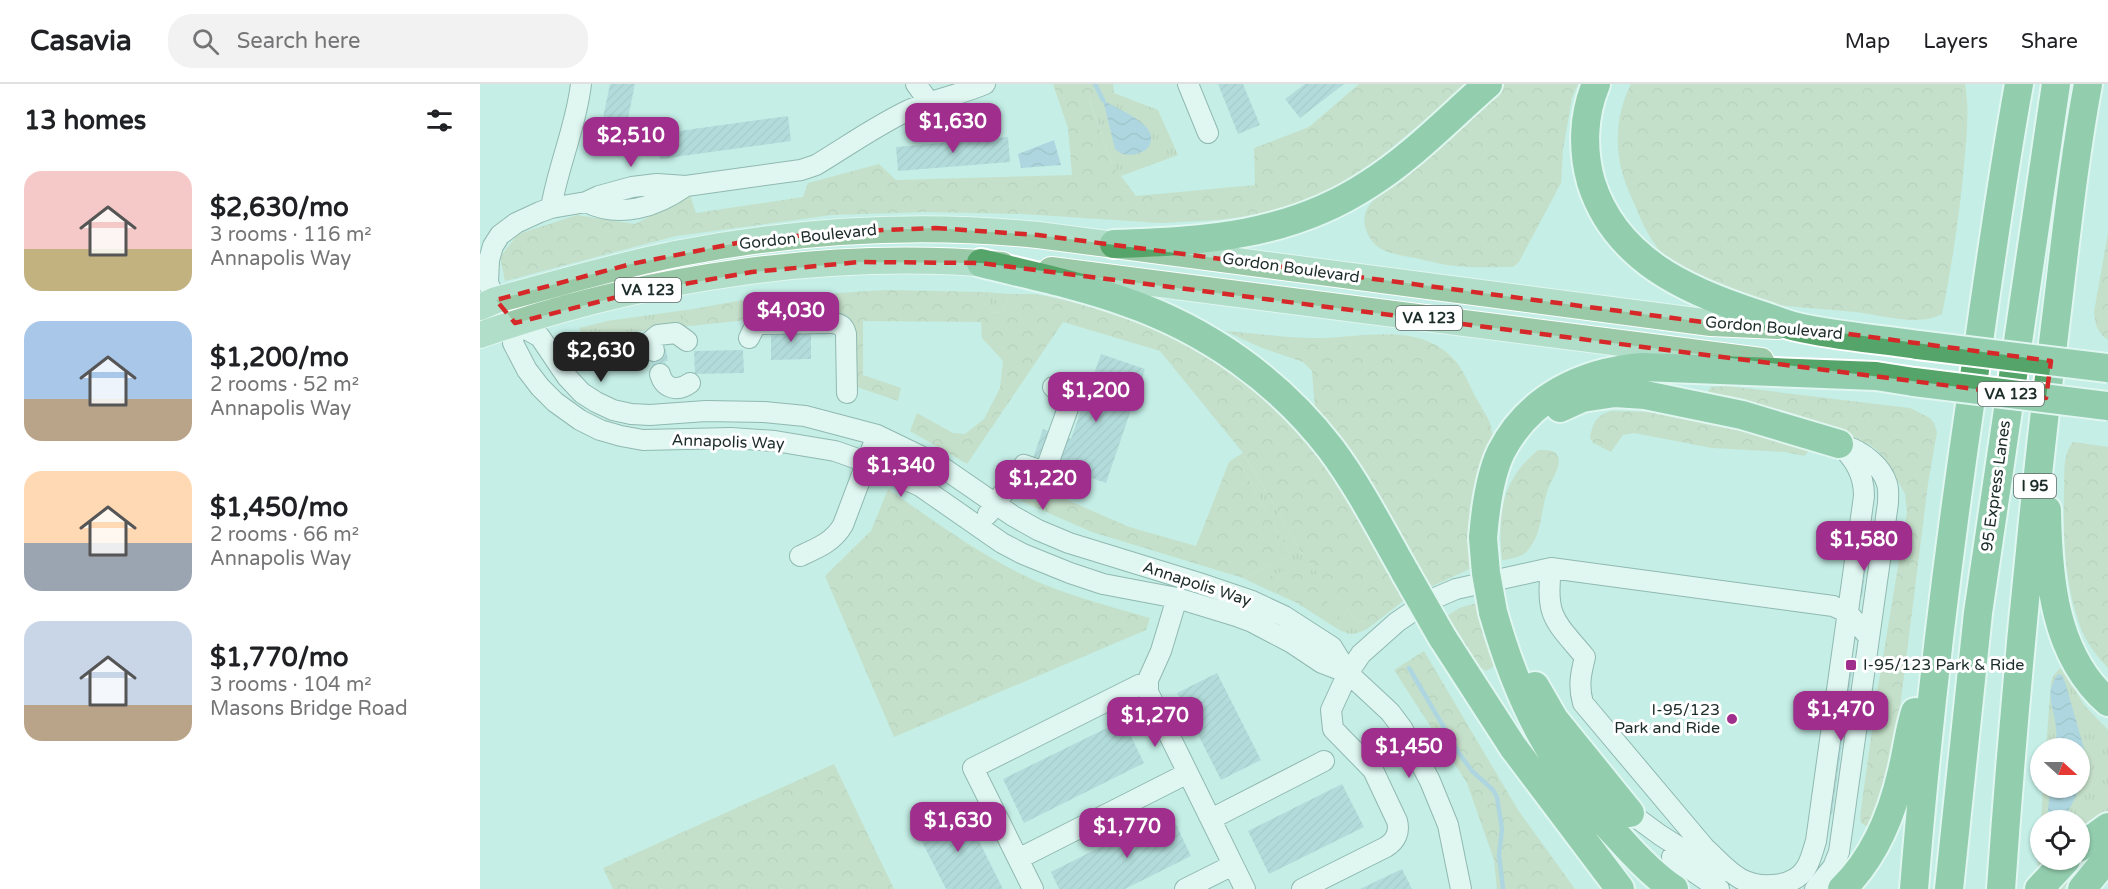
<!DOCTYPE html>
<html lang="en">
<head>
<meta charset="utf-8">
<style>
	:root { --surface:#fff; --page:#f2f2f2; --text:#202124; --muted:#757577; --line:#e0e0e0; --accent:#9f2e8c }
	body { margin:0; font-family:"Varela Round",sans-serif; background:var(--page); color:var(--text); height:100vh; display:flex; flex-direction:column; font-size:22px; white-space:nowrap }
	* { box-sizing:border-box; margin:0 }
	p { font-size:20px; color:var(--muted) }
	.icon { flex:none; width:33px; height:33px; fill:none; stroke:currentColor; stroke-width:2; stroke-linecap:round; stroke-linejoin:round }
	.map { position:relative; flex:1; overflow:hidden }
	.sheet { display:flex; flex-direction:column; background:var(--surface); width:480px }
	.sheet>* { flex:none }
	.needle { width:39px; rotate:111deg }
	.buttons { position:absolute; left:1550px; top:654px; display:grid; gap:12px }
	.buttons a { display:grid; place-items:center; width:60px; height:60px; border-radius:50%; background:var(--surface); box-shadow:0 2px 4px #0004; font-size:30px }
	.price { position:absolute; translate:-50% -51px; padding:0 14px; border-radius:12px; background:var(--accent); color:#fff; font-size:20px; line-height:39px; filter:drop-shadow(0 2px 3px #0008) }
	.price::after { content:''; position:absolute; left:50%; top:36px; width:18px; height:14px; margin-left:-9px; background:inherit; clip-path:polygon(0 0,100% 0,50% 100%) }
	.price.active { background:#222; color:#fff }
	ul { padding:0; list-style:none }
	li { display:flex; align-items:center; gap:18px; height:150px; padding:0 24px }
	li span { display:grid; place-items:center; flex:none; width:168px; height:120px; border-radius:18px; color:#555 }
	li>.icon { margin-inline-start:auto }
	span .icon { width:72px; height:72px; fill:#fffc; stroke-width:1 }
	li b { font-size:26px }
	h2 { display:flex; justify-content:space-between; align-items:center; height:72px; padding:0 24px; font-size:26px }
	header { display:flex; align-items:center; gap:36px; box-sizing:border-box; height:84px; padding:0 30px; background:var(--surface); border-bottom:2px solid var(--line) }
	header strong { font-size:28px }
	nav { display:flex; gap:33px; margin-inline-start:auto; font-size:21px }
	.search { width:420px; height:54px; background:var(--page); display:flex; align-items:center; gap:15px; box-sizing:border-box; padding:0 21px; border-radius:24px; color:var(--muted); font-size:22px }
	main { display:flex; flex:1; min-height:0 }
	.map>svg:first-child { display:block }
	.grass { fill:url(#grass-tufts) }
	.forest { fill:url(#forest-crowns) }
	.water { fill:url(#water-waves) }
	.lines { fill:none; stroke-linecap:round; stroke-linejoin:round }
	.stream { stroke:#91b9d9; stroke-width:4.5 }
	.building { fill:url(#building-hatch) }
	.minor-casing { stroke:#517870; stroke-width:22 }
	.major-casing { stroke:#fff; stroke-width:28 }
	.highway-casing { stroke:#fff; stroke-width:32 }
	.minor { stroke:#fff; stroke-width:20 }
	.major { stroke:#99c9a6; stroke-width:26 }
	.highway { stroke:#55a56a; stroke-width:28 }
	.highway-bridge-casing { stroke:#fff; stroke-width:32; stroke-linecap:butt }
	.highway-bridge { stroke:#55a56a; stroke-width:28 }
	.marked { fill:none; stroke:#d62828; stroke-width:4.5; stroke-dasharray:12 8; stroke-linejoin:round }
	.poi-dot { fill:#9f2e8c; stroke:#fff; stroke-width:2 }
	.labels { text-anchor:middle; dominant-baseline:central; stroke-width:6; stroke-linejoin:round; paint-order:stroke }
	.shield { fill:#fff; stroke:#606b69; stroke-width:1.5 }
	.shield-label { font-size:15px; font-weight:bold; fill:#1c2c29 }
	.street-label { font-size:16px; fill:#1c2c29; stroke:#fff }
	.poi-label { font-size:16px; fill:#1c2c29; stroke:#fff; text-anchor:start }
</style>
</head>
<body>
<header>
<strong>Casavia</strong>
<div class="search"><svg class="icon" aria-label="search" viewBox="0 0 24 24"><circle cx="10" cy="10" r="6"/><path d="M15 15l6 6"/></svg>Search here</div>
<nav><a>Map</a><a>Layers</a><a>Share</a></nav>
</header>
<main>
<section class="sheet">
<h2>13 homes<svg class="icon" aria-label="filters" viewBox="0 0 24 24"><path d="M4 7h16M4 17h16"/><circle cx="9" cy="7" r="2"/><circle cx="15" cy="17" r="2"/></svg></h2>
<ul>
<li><span style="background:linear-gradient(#f6c9c9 65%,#c2b280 0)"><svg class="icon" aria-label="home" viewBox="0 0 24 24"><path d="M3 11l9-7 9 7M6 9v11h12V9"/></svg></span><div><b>$2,630/mo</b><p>3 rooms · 116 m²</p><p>Annapolis Way</p></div></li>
<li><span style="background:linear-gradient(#a9c7e8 65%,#b9a48a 0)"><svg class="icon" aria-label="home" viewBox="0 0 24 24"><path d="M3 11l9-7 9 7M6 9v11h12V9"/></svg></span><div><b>$1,200/mo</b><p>2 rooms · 52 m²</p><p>Annapolis Way</p></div></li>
<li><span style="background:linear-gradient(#ffd9b3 60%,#9aa5b1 0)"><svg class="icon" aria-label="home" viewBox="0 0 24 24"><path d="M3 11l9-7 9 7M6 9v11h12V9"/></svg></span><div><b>$1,450/mo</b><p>2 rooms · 66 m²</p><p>Annapolis Way</p></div></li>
<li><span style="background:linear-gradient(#c9d6e8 70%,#b9a48a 0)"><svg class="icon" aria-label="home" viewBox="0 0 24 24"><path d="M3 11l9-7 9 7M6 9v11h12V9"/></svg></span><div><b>$1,770/mo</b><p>3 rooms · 104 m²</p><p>Masons Bridge Road</p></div></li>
</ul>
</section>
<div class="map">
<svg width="1628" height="805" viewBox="0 0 1628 805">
	<defs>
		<pattern id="grass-tufts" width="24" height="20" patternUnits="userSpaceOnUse" patternTransform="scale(1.5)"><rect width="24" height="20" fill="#c5cfa9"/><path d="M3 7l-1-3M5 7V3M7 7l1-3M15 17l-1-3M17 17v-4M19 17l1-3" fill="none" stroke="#a9b291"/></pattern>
		<pattern id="forest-crowns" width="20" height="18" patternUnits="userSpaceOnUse" patternTransform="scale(1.5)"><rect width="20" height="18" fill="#c5cfa9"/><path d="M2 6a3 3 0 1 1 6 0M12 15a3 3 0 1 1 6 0" fill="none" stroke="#a9b291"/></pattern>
		<pattern id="water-waves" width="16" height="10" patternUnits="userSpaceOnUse" patternTransform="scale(1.5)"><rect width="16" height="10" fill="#91b9d9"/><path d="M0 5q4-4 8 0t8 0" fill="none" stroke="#7697b0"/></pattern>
		<pattern id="building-hatch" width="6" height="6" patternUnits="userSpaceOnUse" patternTransform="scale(1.5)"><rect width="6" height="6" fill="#9cc5ce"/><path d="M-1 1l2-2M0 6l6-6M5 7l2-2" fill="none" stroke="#86a9b1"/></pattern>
	</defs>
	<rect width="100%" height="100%" fill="#c4eee6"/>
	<!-- grass -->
	<path class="grass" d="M634,9L678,26L698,71L641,92L632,80L609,14Z
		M504,208L529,210L523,228L513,229Z
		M213,225L206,229L205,238L210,242L103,253L99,244L127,237Z
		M763,369L823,471L877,537L895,539C881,550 871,554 856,544L863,543L818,482L773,499L763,494L811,472L756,373Z
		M1580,584L1589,595L1604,621L1628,646V735L1595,785L1584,805H1556L1560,746V776H1599V736H1561L1563,704H1599V664H1566L1571,598L1574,591Z"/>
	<!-- forest -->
	<path class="forest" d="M573,0H633L634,9L609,15L632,80L656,112L775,101L774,64L829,43L879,0H988L878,92L804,127L739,136L680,139L543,130L447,128L352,131L196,152L25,197L20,173L38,150L97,131L155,140L210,111L216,129L323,113L328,99L399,80L416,96L592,91L588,44Z
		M1025,0H1098L1092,14L1083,66L1081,99L1039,178L1033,183H1026C1010,183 992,184 976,182C962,181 949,177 936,174C924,172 911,170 901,165C889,158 882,142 885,130C892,105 1000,22 1025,0Z
		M1151,0H1485C1490,28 1486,55 1484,83C1479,133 1472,181 1462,230C1438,243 1402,231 1376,228C1338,224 1296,224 1259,212C1247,208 1236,201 1225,196C1210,189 1195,182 1183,170C1167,154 1159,130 1150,110C1134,75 1133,35 1151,0Z
		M1628,149V256C1617,249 1615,240 1614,228Z
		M405,206L504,208L510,213L511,225L514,229L523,228L529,210H555L604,219L696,252L745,278L831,361L851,384L925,509L923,517L895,539L877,537L823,471L763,369L680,267L583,238L487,380L430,347L437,329L473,349L485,350L504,335L520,304L523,277L502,254L501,238L383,237V291L421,304L418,317L374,302L364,234L345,228L210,242L205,238L206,229L213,225L268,215Z
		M745,247C776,249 810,255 841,254C887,253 944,237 978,280C985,290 990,302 995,312C1007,334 1013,336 1013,363L992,484L946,505L835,326L832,287L823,278L782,264Z
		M1247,302L1430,324L1450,334L1454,339L1457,348L1448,400L1414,672L1409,692L1390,740L1386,742L1381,739L1380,733L1397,609L1427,428L1425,410L1407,378L1398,367L1390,361L1367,352L1230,311L1228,307L1231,303Z
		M1131,327L1182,328L1332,358L1328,368L1324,372L1305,368L1232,364L1154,349L1143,351L1131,368L1113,359L1110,354C1113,339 1115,332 1131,327Z
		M1593,358L1628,363V584C1617,573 1605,556 1600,542C1584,498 1583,452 1584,406C1585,389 1582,371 1593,358Z
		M1058,366C1065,366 1075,365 1078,373C1081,382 1074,392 1070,400C1060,421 1064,448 1048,466C1043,473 1031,475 1022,476C1018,430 1020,398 1058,366Z
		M756,373L811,472L763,494L612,448L541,417L540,411L543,401L549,399L649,443L716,462L749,378Z
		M408,405C450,434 493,466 539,489C580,510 626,521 670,534L666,546L414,653L345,492L391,447Z
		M818,481L862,536L863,543L856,544L817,519L773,499Z
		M997,519L1014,580L1012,584L1006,587L1000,583L967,532L979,524Z
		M944,567L1038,726L1095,805H1017L1014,776L987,699L914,586Z
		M354,680L414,805H133L123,784Z"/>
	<!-- water -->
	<path class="water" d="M623,16C639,27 687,42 666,66C656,71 644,74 635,65Z
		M574,56L581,81L541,84L538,70Z
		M1578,590L1582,591L1585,598L1607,675L1603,698L1584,736H1567L1570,704H1599V664H1575C1576,658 1577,651 1576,645C1575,625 1563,610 1578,590Z"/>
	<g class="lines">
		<!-- stream -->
		<path class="stream" d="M615,0L623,16
			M929,584L979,669L992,687L1013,706L1017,713L1022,745L1019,771L1023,805"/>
	</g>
	<!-- building -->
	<path class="building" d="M130,0H155L140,73L116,68Z
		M738,0H763L780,41L758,50Z
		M825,0H864L820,34L805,15Z
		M308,32L311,57L180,75L177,50Z
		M528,53L530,78L418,87L416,63Z
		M291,243H331V275L291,276Z
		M186,265L188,277H185L187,288L175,291L169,268Z
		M263,266L264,289L215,290L214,267Z
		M621,270L665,285L626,399L553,374L563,345L591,355Z
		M1385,462L1389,463L1382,513L1378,512Z
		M1370,587L1372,588L1352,731H1350Z
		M737,589L781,676L741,696L697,609Z
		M643,636L664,679L544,739L523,695Z
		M862,700L884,743L789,790L768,747Z
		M482,723L523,805H466L436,746Z
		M690,728L711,772L645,805H579L571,788Z
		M922,785L932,805H880Z"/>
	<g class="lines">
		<!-- minor casing -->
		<g class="minor-casing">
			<path id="minor" d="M436,0L449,18
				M505,0C480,11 454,15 429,26C397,41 366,63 336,81L321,86L206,102L177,100L152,103L119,112L106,118L71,124L60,128L36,139L20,151L13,162L9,176L8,199L16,216L35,239L60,253L87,293L102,309L116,318L133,326L151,330L170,331L226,327L284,328L325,332L397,351L459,381L533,432L558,446L589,459L719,499L772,517L804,532L852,563L868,589L910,628L922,644L950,697L968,741L981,805
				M708,0L728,49
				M106,118C140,135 176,123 206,102
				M71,124C78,82 96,43 101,0
				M35,239L33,259L47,286L60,303L75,318L100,336L120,346L141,352L163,356L251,354L295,357L355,367L386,378L440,402L522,459L543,470L590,489L623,500L697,514L756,532L772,538L812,559L842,579L868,589
				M269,254L275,242L279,240L351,239C358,239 364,241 366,250L367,309
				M174,267L172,256L178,251L196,249L207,257
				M180,290C184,305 198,308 210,299
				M508,430L544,381L565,388L588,324L583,313L573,303
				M320,472C338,464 353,458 363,441L397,351
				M1071,484C1065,533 1075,537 1105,573C1101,589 1098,602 1103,619L1225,764C1236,774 1248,788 1261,795C1280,805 1314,804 1326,784C1331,776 1333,766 1336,757L1384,412C1384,389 1374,375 1359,360
				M697,514L681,567L668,596V608L765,805
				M1150,729L1180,751L1240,789
				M731,735L844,677
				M1192,773L1239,805
				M538,775L708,689
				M553,805L493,684L659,601L668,600
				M705,805L753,781
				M822,805L906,763C916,757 920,748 917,737L893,686L853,645L851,626L868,589L881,570L917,538L948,517L976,505L1071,484L1353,522L1368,529L1388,552
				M1335,805L1353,783L1359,768L1408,419C1408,413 1409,406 1407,400C1402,382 1383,368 1366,362"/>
		</g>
		<!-- major casing -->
		<g class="major-casing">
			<path id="major" d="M571,186L1281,277
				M0,223L16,216C77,200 138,181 201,169C319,146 438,139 558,151L1231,239L1298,242
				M0,251C163,194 350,165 522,181"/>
		</g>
		<!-- highway casing -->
		<g class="highway-casing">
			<path id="highway" d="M1116,0C1103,31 1102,66 1111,98C1135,175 1206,207 1278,230C1291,234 1304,240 1317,243C1356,252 1398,255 1438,261
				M634,160C726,157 810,152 889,100C932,73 969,34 1008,0
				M501,179C549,191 599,201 646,218C727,246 799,297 851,365C880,404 902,448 926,490
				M1080,324L1102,314L1135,309L1165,311L1262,331L1359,360
				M1567,426C1568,494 1574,571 1628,618
				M1003,454C1005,429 1010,391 1021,368C1049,313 1103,288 1162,283L1396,292L1434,298
				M1013,528C1039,620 1073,686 1140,755C1156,773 1174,792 1194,805
				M962,553L1033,663L1140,805
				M1055,602L1074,635L1150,729
				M1599,764L1628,743
				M1362,805C1395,773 1412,731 1422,687C1427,667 1429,647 1435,628
				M1434,805C1447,641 1467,477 1491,314C1506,209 1520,104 1539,0
				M1469,805L1498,529L1576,0
				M1521,805C1534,617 1552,430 1575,243C1585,162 1593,80 1608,0
				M1559,805L1586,776
				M1602,805L1628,773"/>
		</g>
		<!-- minor -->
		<use href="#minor" class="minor"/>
		<!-- major -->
		<use href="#major" class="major"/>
		<!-- highway -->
		<use href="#highway" class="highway"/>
		<!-- highway-bridge casing -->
		<g class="highway-bridge-casing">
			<path id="highway-bridge" d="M1438,261L1628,284
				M1434,298L1628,322
				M1003,454L1006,489L1013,528
				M926,490L962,553"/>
		</g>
		<!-- highway-bridge -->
		<use href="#highway-bridge" class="highway-bridge"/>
	</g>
	<!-- marked area -->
	<path d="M0 0H1628V805H0ZM455,144L558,151L1231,239L1316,243L1571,277L1566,314L501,179L380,178L272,188L153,209L35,239L16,216L151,180L257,159L350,148Z" fill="#c4eee6" fill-opacity=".55" fill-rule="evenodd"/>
	<path class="marked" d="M455,144L558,151L1231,239L1316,243L1571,277L1566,314L501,179L380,178L272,188L153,209L35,239L16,216L151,180L257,159L350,148Z"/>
	<!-- markers -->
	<g class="poi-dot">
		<rect x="1365" y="575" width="12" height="12" rx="3"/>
		<circle cx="1252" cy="635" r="6"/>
	</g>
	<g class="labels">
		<!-- shield labels -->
		<g class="shield">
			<rect x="135" y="194" width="66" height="24" rx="4.5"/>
			<rect x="916" y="222" width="66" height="24" rx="4.5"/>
			<rect x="1498" y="298" width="66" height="24" rx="4.5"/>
			<rect x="1534" y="390" width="42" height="24" rx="4.5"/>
		</g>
		<g class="shield-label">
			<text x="168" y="206">VA 123</text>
			<text x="949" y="234">VA 123</text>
			<text x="1531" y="310">VA 123</text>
			<text x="1555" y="402">I 95</text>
		</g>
		<!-- street labels -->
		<g class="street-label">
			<text transform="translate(328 153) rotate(-6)">Gordon Boulevard</text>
			<text transform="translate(811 184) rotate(8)">Gordon Boulevard</text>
			<text transform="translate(1294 244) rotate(5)">Gordon Boulevard</text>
			<text transform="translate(248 358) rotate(2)">Annapolis Way</text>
			<text transform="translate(1516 402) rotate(-82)">95 Express Lanes</text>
			<text transform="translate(717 500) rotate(18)">Annapolis Way</text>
		</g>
		<!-- poi labels -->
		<g class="poi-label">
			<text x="1383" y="581">I-95/123 Park &amp; Ride</text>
			<text x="1240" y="626" text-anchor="end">I-95/123<tspan x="1240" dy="18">Park and Ride</tspan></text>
		</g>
	</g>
</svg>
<div class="buttons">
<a><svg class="needle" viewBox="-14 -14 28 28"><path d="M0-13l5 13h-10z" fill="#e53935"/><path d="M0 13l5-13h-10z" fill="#757577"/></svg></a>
<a><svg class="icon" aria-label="locate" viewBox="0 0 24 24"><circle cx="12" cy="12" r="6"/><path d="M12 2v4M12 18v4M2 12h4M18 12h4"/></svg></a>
</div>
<b class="price" style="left:473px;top:70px">$1,630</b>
<b class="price" style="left:151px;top:84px">$2,510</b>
<b class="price" style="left:311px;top:259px">$4,030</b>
<b class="price active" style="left:121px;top:299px">$2,630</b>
<b class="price" style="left:616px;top:339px">$1,200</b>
<b class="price" style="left:421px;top:414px">$1,340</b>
<b class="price" style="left:563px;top:427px">$1,220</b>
<b class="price" style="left:1384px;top:488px">$1,580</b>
<b class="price" style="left:1361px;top:658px">$1,470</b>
<b class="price" style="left:675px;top:664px">$1,270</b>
<b class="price" style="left:929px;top:695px">$1,450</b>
<b class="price" style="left:478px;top:769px">$1,630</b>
<b class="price" style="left:647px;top:775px">$1,770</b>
</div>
</main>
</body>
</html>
